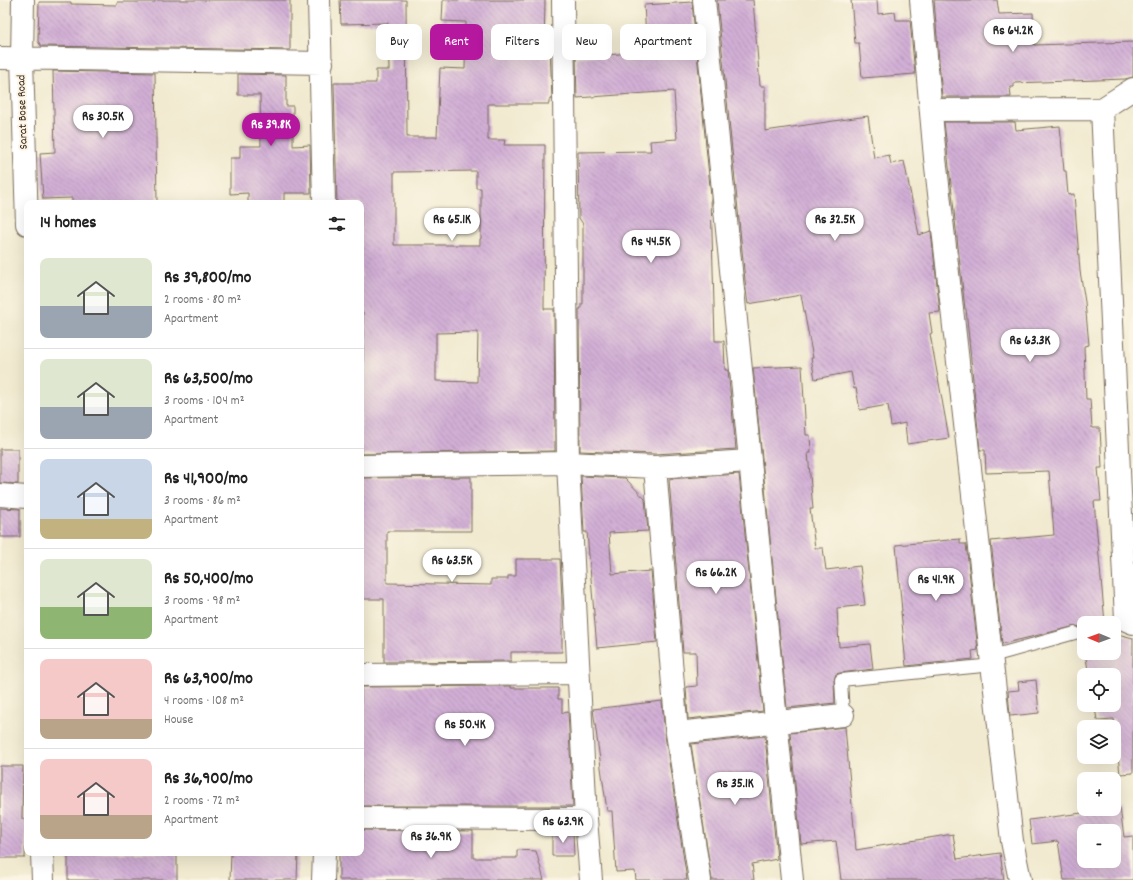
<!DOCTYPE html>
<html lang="en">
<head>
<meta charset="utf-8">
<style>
	:root { --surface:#fff; --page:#f2f2f2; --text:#222; --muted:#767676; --line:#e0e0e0; --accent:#b5179e }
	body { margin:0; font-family:Dekko,sans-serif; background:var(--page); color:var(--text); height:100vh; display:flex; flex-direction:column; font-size:15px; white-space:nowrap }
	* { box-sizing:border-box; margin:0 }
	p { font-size:13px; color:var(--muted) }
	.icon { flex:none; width:22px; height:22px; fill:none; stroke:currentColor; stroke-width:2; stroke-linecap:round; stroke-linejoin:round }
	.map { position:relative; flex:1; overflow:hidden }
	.drawer { position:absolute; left:24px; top:200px; width:340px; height:656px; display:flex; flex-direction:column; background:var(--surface); border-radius:8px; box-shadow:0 4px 16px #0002 }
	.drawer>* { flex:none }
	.banner { position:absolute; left:376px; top:24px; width:380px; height:36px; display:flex; gap:8px }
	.needle { width:26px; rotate:271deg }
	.fabs { position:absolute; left:1077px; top:616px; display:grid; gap:8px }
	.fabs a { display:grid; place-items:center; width:44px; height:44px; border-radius:8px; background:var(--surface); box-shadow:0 4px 16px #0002; font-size:20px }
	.price { position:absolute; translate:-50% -34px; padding:0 9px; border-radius:14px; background:#fff; color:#222; font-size:13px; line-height:26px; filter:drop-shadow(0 1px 2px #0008) }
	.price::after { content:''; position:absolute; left:50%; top:24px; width:12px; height:9px; margin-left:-6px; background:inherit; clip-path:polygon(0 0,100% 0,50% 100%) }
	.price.selected { background:var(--accent); color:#fff }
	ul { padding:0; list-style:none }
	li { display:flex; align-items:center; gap:12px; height:100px; padding:0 16px }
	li+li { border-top:1px solid var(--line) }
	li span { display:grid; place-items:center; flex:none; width:112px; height:80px; border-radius:8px; color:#555 }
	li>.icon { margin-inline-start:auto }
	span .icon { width:48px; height:48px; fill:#fffc; stroke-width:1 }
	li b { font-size:17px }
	h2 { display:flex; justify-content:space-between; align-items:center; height:48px; padding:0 16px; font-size:17px }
	.pill { padding:0 14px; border-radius:8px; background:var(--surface); box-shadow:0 4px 16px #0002; font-size:14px; line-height:36px }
	.pill.selected { background:var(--accent); color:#fff }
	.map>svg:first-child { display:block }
	.building { fill:url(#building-back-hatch); fill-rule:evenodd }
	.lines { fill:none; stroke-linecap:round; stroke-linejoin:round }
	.service-casing { stroke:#7b6d5c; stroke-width:14 }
	.minor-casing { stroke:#7b6d5c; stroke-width:24 }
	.service { stroke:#fff; stroke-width:12 }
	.minor { stroke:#fff; stroke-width:22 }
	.labels { text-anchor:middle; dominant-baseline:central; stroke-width:4; stroke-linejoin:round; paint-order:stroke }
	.street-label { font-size:12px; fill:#3b2a1e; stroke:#fcf5e5 }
</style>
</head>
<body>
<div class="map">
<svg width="1133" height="880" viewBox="0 0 1133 880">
	<defs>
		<pattern id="building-back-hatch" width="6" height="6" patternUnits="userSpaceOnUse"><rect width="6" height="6" fill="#d2afd6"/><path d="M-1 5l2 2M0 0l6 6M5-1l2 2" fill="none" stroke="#ac8fad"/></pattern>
	</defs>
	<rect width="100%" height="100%" fill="#fcf5e5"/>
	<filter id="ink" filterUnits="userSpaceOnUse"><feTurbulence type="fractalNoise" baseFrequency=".025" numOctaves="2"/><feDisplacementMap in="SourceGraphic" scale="8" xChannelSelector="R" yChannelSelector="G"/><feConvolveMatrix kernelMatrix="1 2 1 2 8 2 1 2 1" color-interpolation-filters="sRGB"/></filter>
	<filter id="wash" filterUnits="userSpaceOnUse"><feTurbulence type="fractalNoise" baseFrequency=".012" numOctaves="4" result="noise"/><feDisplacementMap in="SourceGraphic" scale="16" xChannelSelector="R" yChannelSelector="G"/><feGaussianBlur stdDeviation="0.9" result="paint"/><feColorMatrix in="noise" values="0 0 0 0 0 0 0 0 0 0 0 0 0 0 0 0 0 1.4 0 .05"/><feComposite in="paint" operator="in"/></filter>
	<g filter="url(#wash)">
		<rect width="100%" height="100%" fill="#f1ead0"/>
		<g id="blocks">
			<!-- building -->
			<path class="building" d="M155,0H290V50L41,46L38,41L39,2H71V4L117,5V2H155Z
				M340,0H406L407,137H437L440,68L465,69L466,22L442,21L443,0H545L544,48H550L552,99L549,100V104H488V140H505L504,145H545L544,309H554L555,451L361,454V378H363V312H361V203H337L334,83H376V70H389L388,23L341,24ZM476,171V188H481V239H480V245H394V172ZM478,332L477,382L436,381V333Z
				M717,0H753L760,86H765V131L868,116L874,158L889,155L891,164L904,161L919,235L931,231L940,312L929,313L932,333L930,334L949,438L907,444L905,423L891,426L888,405L860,410L856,388L854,389L851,372L815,379L811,358H813L801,295L748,304L746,290Z
				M851,0H877L878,14L895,12L896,20H910L915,74L862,78L859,43H855Z
				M934,0H997L999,14L1033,13L1034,45L1133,42V77L1125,79L1014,83V87H1010L1011,97H942Z
				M692,2L711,197L715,341H724L725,370H728L736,449L655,454L580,451L579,309H581V304H583V224L579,218L578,152L651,151L650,141L677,139L674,91L577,98L576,57L647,52L644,5Z
				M53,71L155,73L157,203H72V198L43,199L40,153L55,152Z
				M238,74L286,75V106H293V146L310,145L311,193H284V203H248V193L230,194V158H240V146H261L260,95H238Z
				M944,122H1015L1016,130L1060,126L1064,171H1066L1068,195L1074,194L1080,271L1085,302L1089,345L1084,346L1086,399H1090L1092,428H1100L1102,468H1098L1101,501H1094L1105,623H1084V649L1083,642L1079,639L1082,635V631L1080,627L1076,626L1002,644L991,541L1054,535L1049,471L986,473L985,450H980L966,309H965Z
				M802,366L806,435H810L811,453H808L813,509H810L815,548H823L826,570L860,566L865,605L837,608L839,647L870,644L873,669L840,673L836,674L834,680L835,703L787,708L753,368Z
				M0,449H18V484L0,483Z
				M739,474L763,711L688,719L686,687L697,686L696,652H683L669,479Z
				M581,476L625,478L645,499L648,531L609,533L612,574L651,571L657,642L597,648L587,532H584Z
				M471,477V531H387V583L491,585V579H508V576H516V559H560L562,601V652H511V661L384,662V599H361V478Z
				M0,508L20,509V537H0Z
				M960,539V544H966L978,650L972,651L973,659L906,666L901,611H902L896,545Z
				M1114,633L1133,638V773L1120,774L1114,719L1097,720L1095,708L1082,709L1079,676H1084V705H1114V675H1089L1085,653H1114Z
				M1036,680L1039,713L1010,716L1008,691L1019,690L1018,682Z
				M511,686V688H558V699H562V713L568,712L573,806H361V687Z
				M662,701L665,735L687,880H636L635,871L616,872L612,811H607L593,709Z
				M845,727L856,850L953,834L957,859L1000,853L1004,880H841L836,841L801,844L790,733Z
				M765,736L777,859L752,864L754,880H712L691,744Z
				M0,766H23L22,819H26L25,858H0Z
				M1120,808L1124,837L1133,836V880H1064L1058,841L1032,844L1029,820ZM1084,831H1114V861H1084Z
				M361,830L473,831V858H517V850L536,851L544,880H339V853H361Z
				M552,831H573L574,856H552Z
				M68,853H177V880H68Z
				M231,853H298L297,880H230Z"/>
		</g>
	</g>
	<g filter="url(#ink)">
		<use href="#blocks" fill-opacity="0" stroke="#7b6d5c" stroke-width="1"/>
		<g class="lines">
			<!-- service casing -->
			<g class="service-casing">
				<path id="service" d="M992,656L1075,633
					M843,715L841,680L993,665"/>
			</g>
			<!-- minor casing -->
			<g class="minor-casing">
				<path id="minor" d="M23,0L22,59L27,224
					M319,0L324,203
					M563,0L568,463L586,819L591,880
					M704,0L792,880
					M921,0L935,158L1012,841L1020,880
					M0,58L322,63
					M1102,109L1126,620L1133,623
					M931,110L1102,109L1133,89
					M361,466L568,463L655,467L749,461
					M655,467L677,733L700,880
					M0,495L27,497
					M361,675L578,673
					M677,733L843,715
					M361,818L586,819
					M42,853L43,880
					M323,880L324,853"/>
			</g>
			<!-- service -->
			<use href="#service" class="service"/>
			<!-- minor -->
			<use href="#minor" class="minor"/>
		</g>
	</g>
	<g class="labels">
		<!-- street labels -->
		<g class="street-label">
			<text transform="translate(23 112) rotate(-92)">Sarat Bose Road</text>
		</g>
	</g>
</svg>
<div class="fabs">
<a><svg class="needle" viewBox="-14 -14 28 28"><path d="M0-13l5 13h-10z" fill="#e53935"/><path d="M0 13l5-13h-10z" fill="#767676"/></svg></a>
<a><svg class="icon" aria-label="locate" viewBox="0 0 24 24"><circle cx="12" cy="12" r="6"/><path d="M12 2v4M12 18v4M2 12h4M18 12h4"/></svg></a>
<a><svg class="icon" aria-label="layers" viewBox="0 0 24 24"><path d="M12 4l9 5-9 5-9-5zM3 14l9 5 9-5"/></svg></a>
<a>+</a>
<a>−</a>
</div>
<b class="price" style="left:1013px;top:53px">Rs 64.2K</b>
<b class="price" style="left:103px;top:139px">Rs 30.5K</b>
<b class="price selected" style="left:271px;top:147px">Rs 39.8K</b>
<b class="price" style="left:452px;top:242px">Rs 65.1K</b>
<b class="price" style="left:835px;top:242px">Rs 32.5K</b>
<b class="price" style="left:651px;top:264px">Rs 44.5K</b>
<b class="price" style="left:1030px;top:363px">Rs 63.3K</b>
<b class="price" style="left:452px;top:583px">Rs 63.5K</b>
<b class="price" style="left:716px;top:595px">Rs 66.2K</b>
<b class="price" style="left:936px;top:602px">Rs 41.9K</b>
<b class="price" style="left:465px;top:747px">Rs 50.4K</b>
<b class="price" style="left:735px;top:806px">Rs 35.1K</b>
<b class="price" style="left:563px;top:844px">Rs 63.9K</b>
<b class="price" style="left:431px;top:859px">Rs 36.9K</b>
<div class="banner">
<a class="pill">Buy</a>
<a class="pill selected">Rent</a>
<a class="pill">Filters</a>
<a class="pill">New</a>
<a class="pill">Apartment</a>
</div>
<section class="drawer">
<h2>14 homes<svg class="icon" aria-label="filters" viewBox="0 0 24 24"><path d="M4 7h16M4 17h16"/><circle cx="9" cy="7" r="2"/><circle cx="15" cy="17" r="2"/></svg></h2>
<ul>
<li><span style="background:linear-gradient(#dfe7d0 60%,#9aa5b1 0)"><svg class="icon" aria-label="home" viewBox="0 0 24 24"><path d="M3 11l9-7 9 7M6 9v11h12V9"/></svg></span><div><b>Rs 39,800/mo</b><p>2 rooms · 80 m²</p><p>Apartment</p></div></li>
<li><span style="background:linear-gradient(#dfe7d0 60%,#9aa5b1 0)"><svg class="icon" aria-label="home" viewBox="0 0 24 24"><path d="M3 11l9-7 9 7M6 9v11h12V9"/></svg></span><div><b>Rs 63,500/mo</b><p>3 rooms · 104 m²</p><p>Apartment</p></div></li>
<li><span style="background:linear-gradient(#c9d6e8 75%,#c2b280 0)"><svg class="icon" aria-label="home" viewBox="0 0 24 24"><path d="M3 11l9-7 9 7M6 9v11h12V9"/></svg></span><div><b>Rs 41,900/mo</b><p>3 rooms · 86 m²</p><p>Apartment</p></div></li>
<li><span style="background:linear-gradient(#dfe7d0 60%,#8fb573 0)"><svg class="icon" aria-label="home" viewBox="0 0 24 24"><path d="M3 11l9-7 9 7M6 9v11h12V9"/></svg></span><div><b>Rs 50,400/mo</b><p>3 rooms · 98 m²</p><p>Apartment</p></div></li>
<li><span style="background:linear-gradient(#f6c9c9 75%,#b9a48a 0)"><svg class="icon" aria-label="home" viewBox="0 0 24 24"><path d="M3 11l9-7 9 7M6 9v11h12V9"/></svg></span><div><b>Rs 63,900/mo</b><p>4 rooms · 108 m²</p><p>House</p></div></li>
<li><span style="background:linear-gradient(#f6c9c9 70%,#b9a48a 0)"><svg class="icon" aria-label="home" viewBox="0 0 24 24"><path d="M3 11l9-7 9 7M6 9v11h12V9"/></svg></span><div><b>Rs 36,900/mo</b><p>2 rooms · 72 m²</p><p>Apartment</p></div></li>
</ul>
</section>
</div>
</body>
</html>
